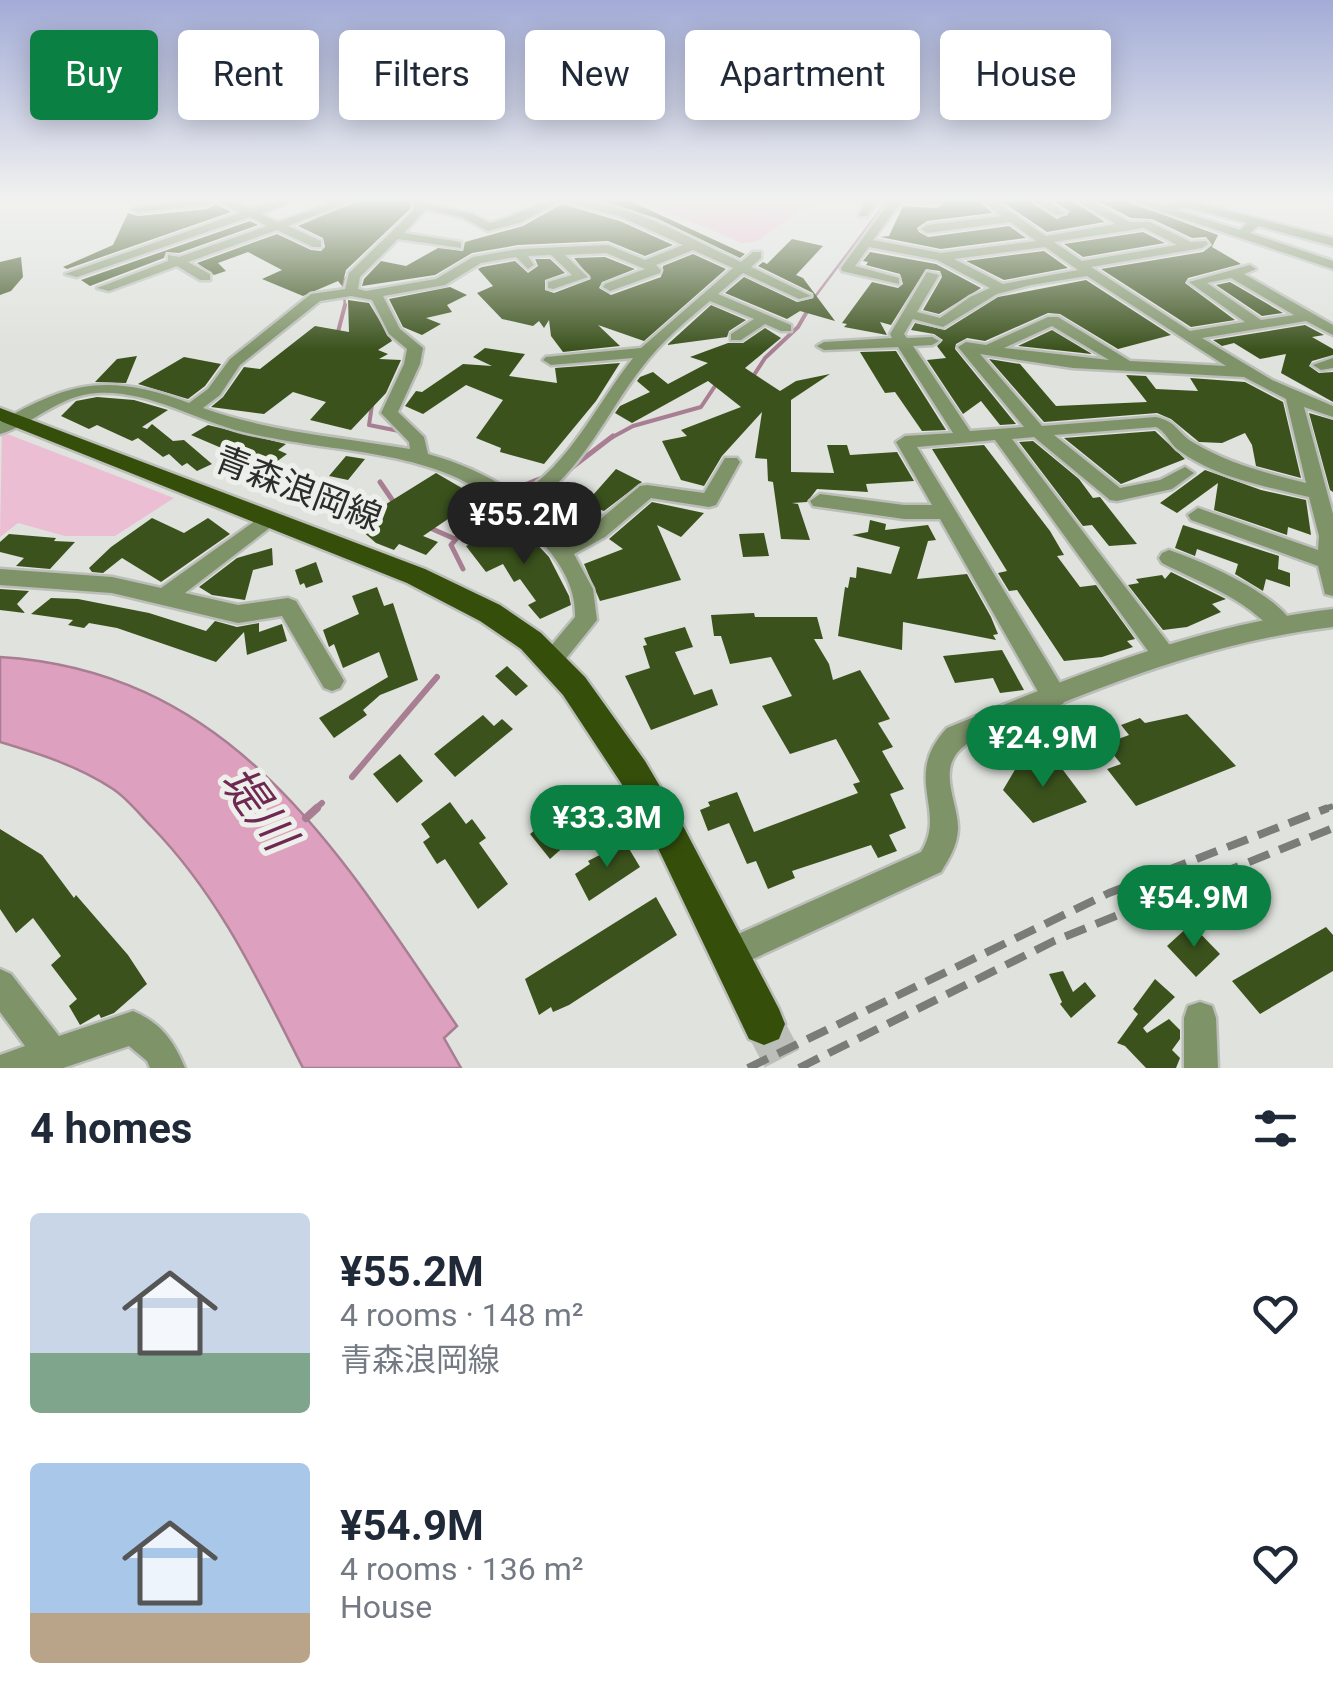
<!DOCTYPE html>
<html lang="en">
<head>
<meta charset="utf-8">
<style>
	:root { --surface:#fff; --page:#f6f6f7; --text:#1f2937; --muted:#747a83; --accent:#0b8043 }
	body { margin:0; font-family:Roboto,"Noto Sans JP",sans-serif; background:var(--page); color:var(--text); height:100vh; display:flex; flex-direction:column; font-size:38px; white-space:nowrap }
	* { box-sizing:border-box; margin:0 }
	p { font-size:32px; color:var(--muted) }
	.icon { flex:none; width:55px; height:55px; fill:none; stroke:currentColor; stroke-width:2; stroke-linecap:round; stroke-linejoin:round }
	.map { position:relative; height:1068px; overflow:hidden }
	.side { display:flex; flex-direction:column; background:var(--surface); flex:1 }
	.side>* { flex:none }
	.guide { position:absolute; left:30px; top:30px; width:1275px; height:90px; display:flex; gap:20px }
	.price { position:absolute; translate:-50% -85px; padding:0 22px; border-radius:35px; background:var(--accent); color:#fff; font-size:32px; line-height:65px; filter:drop-shadow(0 2px 5px #0008) }
	.price::after { content:''; position:absolute; left:50%; top:60px; width:30px; height:22px; margin-left:-15px; background:inherit; clip-path:polygon(0 0,100% 0,50% 100%) }
	.price.active { background:#222; color:#fff }
	ul { padding:0; list-style:none }
	li { display:flex; align-items:center; gap:30px; height:250px; padding:0 30px }
	li span { display:grid; place-items:center; flex:none; width:280px; height:200px; border-radius:10px; color:#555 }
	li>.icon { margin-inline-start:auto }
	span .icon { width:120px; height:120px; fill:#fffc; stroke-width:1 }
	li b { font-size:42px }
	h2 { display:flex; justify-content:space-between; align-items:center; height:120px; padding:0 30px; font-size:42px }
	.chip { padding:0 35px; border-radius:10px; background:var(--surface); box-shadow:0 5px 25px #0003; font-size:35px; line-height:90px }
	.chip.active { background:var(--accent); color:#fff }
	.map>svg:first-child { display:block }
	.green { fill:#ecbed4 }
	.water { fill:#dda0be; stroke:#a87e92; stroke-width:2.5 }
	.lines { fill:none; stroke-linecap:round; stroke-linejoin:round }
	.stream-far4 { stroke:#a87e92; stroke-width:2.5 }
	.stream-far3 { stroke:#a87e92; stroke-width:4 }
	.stream-far2 { stroke:#a87e92; stroke-width:5 }
	.stream-far1 { stroke:#a87e92; stroke-width:6 }
	.stream { stroke:#a87e92; stroke-width:8 }
	.building { fill:#3b521d }
	.primary-tunnel { stroke:#bbbeb9; stroke-width:39; stroke-dasharray:39 19; stroke-linecap:butt }
	.minor-casing { stroke:#bbbeb9; stroke-width:5 }
	.tertiary-casing { stroke:#bbbeb9; stroke-width:5 }
	.primary-casing { stroke:#bbbeb9; stroke-width:5 }
	.minor { fill:#7f9369; fill-rule:evenodd }
	.tertiary { fill:#7f9369; fill-rule:evenodd }
	.primary { fill:#354f0b; fill-rule:evenodd }
	.rail-far1 { stroke:#7a7c78; stroke-width:6; stroke-dasharray:19 9; stroke-linecap:butt }
	.rail { stroke:#7a7c78; stroke-width:8; stroke-dasharray:22 11; stroke-linecap:butt }
	.labels { text-anchor:middle; dominant-baseline:central; stroke-width:10; stroke-linejoin:round; paint-order:stroke }
	.street-label { font-size:35px; fill:#2c2d2b; stroke:#edefea }
	.near-water-label { font-size:45px; font-style:italic; fill:#6f2851; stroke:#edefea }
</style>
</head>
<body>
<div class="map">
<svg width="1333" height="1068" viewBox="0 0 1333 1068">
	<rect width="100%" height="100%" fill="#dfe2dd"/>
	<!-- green -->
	<path class="green" d="M642,201H812L758,241L742,243Z
		M2,432L174,498L115,536H65L18,523L0,537Z"/>
	<!-- water -->
	<path class="water" d="M0,657C233,671 340,853 457,1026L444,1038L461,1068H303C259,982 220,897 152,827C140,815 128,799 113,789C78,766 40,754 0,742Z"/>
	<g class="lines">
		<!-- stream-far4 -->
		<path class="stream-far4" d="M814,298L887,201
			M345,307L343,281L405,218"/>
		<!-- stream-far3 -->
		<path class="stream-far3" d="M338,332L345,305
			M752,378L765,358L798,327L809,308
			M372,405L369,425L399,431
			M609,439L633,426L701,407L717,383"/>
		<!-- stream-far2 -->
		<path class="stream-far2" d="M566,472L613,436
			M380,482L395,504
			M428,527L455,539
			M463,569L451,545C477,513 506,490 546,477"/>
		<!-- stream-far1 -->
		<path class="stream-far1" d="M352,777L437,677
			M314,810L322,803"/>
		<!-- stream -->
		<path class="stream" d="M306,818L317,808"/>
	</g>
	<!-- building -->
	<path class="building" d="M357,201H411L410,209L346,270L342,286L338,281L303,296L262,279L282,270L248,252L218,263L226,271L214,275L197,263L277,234L311,250L321,251L325,247L323,238L298,226Z
		M601,201H630L745,254L740,258L656,218Z
		M946,201H979L992,213L927,221L917,228L919,232L928,237L1009,226L1026,238L941,249L880,237L889,236L903,206L937,208Z
		M1001,201H1030L1057,219L1070,212L1054,201H1073L1105,222L1047,232Z
		M1098,201H1126L1218,235L1212,247L1241,264L1188,278L1185,283L1235,320L1191,327L1101,269L1203,252L1212,245L1206,237L1192,238L1152,219L1131,218Z
		M216,204L231,212L67,269L63,267L113,245L128,213L138,216L207,209Z
		M562,204L620,221L673,245L645,256L608,241L518,245L472,253L435,275L362,286L364,279L381,261L406,266L438,248L463,251L465,242L523,226Z
		M250,221L258,225L179,253L166,252L164,258L90,286L81,280Z
		M1143,232L1165,243L1083,257L1064,244Z
		M792,239L823,246L796,275L803,278L835,321L800,311L787,319L725,293L744,277L797,302L814,298L813,293L758,266L763,262L767,264Z
		M1044,251L1068,268L1004,280L966,261Z
		M870,252L936,264L981,288L939,314L923,310L942,277L940,271L926,269L891,325L880,322L887,335L844,327L847,324L842,323L872,282L898,288L903,284L900,274L866,265L868,262L863,261Z
		M693,254L726,269L644,341L598,325L620,346L563,352L551,336L549,320L544,328L539,321L533,326L502,319L477,293L493,286L478,269L482,267L515,261L528,273L538,266L535,259H550L565,273L545,280V290L554,293L591,279L574,258L605,257L635,269L602,282L599,288L611,295L661,277L663,266Z
		M21,257L23,277L11,291L0,295V262Z
		M1086,280L1171,335L1118,349L1060,314L1048,313L985,341L967,338L956,344L955,349L1016,424L1000,425L981,401L963,414L927,360L946,358L937,346L943,340L934,334L911,330L915,323L945,330L998,297Z
		M1230,282L1283,313L1262,316L1216,285Z
		M450,287L467,295L447,305L452,312L426,318L441,324L422,335L403,327L389,299Z
		M348,300L369,303L392,341L378,350L388,354L379,359L401,360L386,393L351,430L310,420L326,402L293,392L264,414L211,407L223,397L244,367L260,369L315,326L349,332Z
		M711,305L746,320L729,331L727,337L667,345Z
		M1305,325L1324,335L1312,337L1333,349V355L1312,361L1309,366L1319,373L1333,372V402L1281,373L1286,354L1260,359L1234,343L1222,346L1213,340Z
		M765,328L781,338L745,368L780,391L796,381L830,374L791,400V472L834,473L827,445H847L850,455L897,452L914,481L866,484L868,492L817,489L807,502L792,503L798,504L810,540L781,539L773,482L768,481L767,459L755,458L762,412L722,456L704,486L681,480L662,441L687,436L681,430L741,407L708,381L632,423L615,413L620,406L650,392L637,381L640,377L653,372L668,384L708,363L690,357L728,343H743Z
		M1052,330L1092,354L1018,346Z
		M485,348L525,354L509,376L557,383L555,368L620,363L596,401L544,464L500,452L501,448L476,438L503,400L466,385L423,414L405,406L416,391L422,392L463,364L492,366L473,357Z
		M896,351L946,430L922,431L895,392L885,393L860,352Z
		M137,356L126,383L95,382L117,359Z
		M184,357L221,364L205,386L188,399L138,384Z
		M989,359L1020,364L1056,406L1147,402L1126,375L1146,376L1156,389L1198,391L1190,378L1245,382L1283,402L1301,478L1256,466L1252,445L1245,433L1222,443L1199,442L1171,419L1157,413L1044,422Z
		M97,397L134,400L168,410L142,427L147,429L152,424L173,441L184,440L212,464L197,471L187,463L182,466L169,454L163,457L138,438L132,441L97,425L89,429L61,416L76,401Z
		M1309,413L1333,420V492L1330,490Z
		M208,425L286,444L278,450L287,454L268,468L191,435Z
		M1155,431L1185,459L1121,484L1064,438Z
		M1033,441L1079,479L1093,498L1100,497L1137,544L1109,546L1092,525L1083,526L1019,442Z
		M984,445L1050,531L1064,555L1057,556L1080,587L1096,585L1135,639L1127,641L1133,647L1102,657L1064,661L1017,590L1009,591L998,573L1007,571L932,449Z
		M346,456L365,459L348,480L329,476Z
		M616,469L642,482L604,511L585,504Z
		M1205,470L1261,490L1306,500L1311,535L1288,527L1287,535L1214,510L1218,483L1177,513L1160,503Z
		M436,473L479,498L423,536L438,542L426,555L399,544L394,550L376,543L354,524Z
		M652,502L704,513L681,537L657,525L681,580L600,601L584,564L623,549L609,539Z
		M152,518L184,533L208,518L230,534L161,582L122,558L103,573L92,572L89,568L111,547Z
		M870,520L886,524L885,530L928,525L936,540L928,541L917,579L967,574L991,617L998,634L993,635L996,640L903,622L902,650L838,636L845,587L848,588L850,577L856,578L857,567L891,574L900,547L852,535L868,532Z
		M517,523L549,557L569,596L571,605L540,619L528,605L536,601L520,579L514,582L503,564L486,572L466,546Z
		M1183,525L1279,556L1278,569L1290,573V587L1266,579L1263,591L1235,574L1238,564L1197,549L1195,556L1175,548Z
		M764,533L769,556L743,557L739,534Z
		M9,534L56,538L54,541L75,542L50,569L16,566L24,558L0,552V542Z
		M272,548L273,565L253,570L245,600L212,595L199,587L237,558Z
		M316,562L323,582L306,588L304,583L300,585L295,570Z
		M1171,572L1226,599L1212,604L1221,612L1187,627L1163,630L1128,585L1139,583L1136,579L1162,575L1165,579Z
		M377,587L384,606L393,603L418,680L380,695L363,710L367,715L334,738L319,718L388,677L379,652L343,668L334,644L329,647L323,630L359,614L352,596Z
		M0,589L29,591L17,604L25,613L0,610Z
		M51,598L78,599L149,613L206,631L215,621L237,627L259,623V632L282,624L287,641L247,655L244,632L216,662L117,628L89,623L84,628L68,625L73,620L31,614Z
		M754,613L755,617H817L823,639H814L829,664L833,680L860,670L890,719L878,723L893,747L882,751L904,789L890,794L906,828L889,835L897,851L878,858L871,845L792,871L795,878L768,889L756,861L747,864L729,823L708,831L700,810L710,806L708,802L737,792L754,832L858,793L853,784L860,782L836,739L790,754L762,706L792,696L771,657L730,664L721,636H714L711,615Z
		M685,627L693,647L675,652L694,695L712,689L718,705L651,730L625,676L650,668L643,646L647,645L644,638Z
		M1002,650L1024,690L1000,693L993,678L955,683L943,656Z
		M507,666L528,686L516,696L495,676Z
		M1187,714L1236,766L1136,806L1107,769L1121,764L1105,744L1129,735L1121,725L1140,718L1145,723Z
		M483,715L494,726L502,719L513,729L455,777L434,754Z
		M400,754L423,781L397,803L373,774Z
		M1040,758H1054L1087,802L1033,823L1003,790L1016,768Z
		M450,802L466,824L472,819L486,838L479,843L508,884L478,909L445,859L437,864L423,842L430,837L421,824Z
		M565,805L585,828L550,859L530,834Z
		M0,829L42,855L74,898L76,895L128,955L147,984L114,1013L101,1018L99,1014L80,1025L69,1006L77,999L51,965L61,956L33,918L16,933L0,909Z
		M625,842L640,867L589,901L575,874L590,864L588,861Z
		M656,897L677,935L569,1005L553,1012L551,1007L539,1015L525,979Z
		M1191,924L1220,954L1196,977L1167,946Z
		M1326,927L1333,935V971L1260,1014L1232,981Z
		M1063,971L1073,992L1085,982L1096,996L1071,1018L1060,1004L1062,1002L1049,974Z
		M1155,979L1175,997L1143,1028L1147,1033L1169,1019L1180,1030V1039L1172,1050L1180,1058L1176,1068H1146L1125,1046L1117,1043L1138,1014L1133,1009Z"/>
	<g class="lines">
		<!-- primary-tunnel -->
		<path class="primary-tunnel" d="M764,1024L787,1068"/>
		<!-- minor casing -->
		<g class="minor-casing">
			<path id="minor" d="M186,201L213,202L207,205L138,212L132,209Z
				M218,201H232L251,209L277,201H292L260,214L278,222L337,201H353L288,226L321,241V247H313L277,230L188,262L210,274V280H200L177,266L109,291L97,288L168,261V255L179,257L267,226L250,217L77,277L65,274L240,213Z
				M415,201L472,214L490,223C513,218 538,201 560,201L522,222L488,231L464,218L426,209L404,233L461,242V248L398,239L360,277L358,289L366,291L436,279L473,257L519,249L608,245L645,260L683,245L621,217L564,201C626,199 686,237 741,262L753,252H761V258L751,267L811,296L799,299L743,273L718,294L791,325V331H781L765,324L741,340H731V334L754,319L710,301C686,321 661,342 643,366C606,413 583,471 531,505L565,541L591,527L640,486L647,485L704,493L725,458H737L740,462L716,505L709,507L651,498L605,537L574,554L593,589L597,620L560,666L552,669L544,666L540,659L575,617C576,585 558,559 537,537C452,443 355,459 243,432C194,420 149,390 97,393C59,395 34,424 0,434V422C71,380 111,374 189,403L208,389L230,359L311,294L345,289L349,273L413,211ZM693,250L733,268L641,348L546,357L543,360L551,365L633,358C596,405 571,463 518,496C490,476 461,463 428,454L424,437L398,412L420,364L423,348L400,329L383,296L445,285L481,263L516,257L528,269L534,265L528,256L551,255L572,275L548,282V288L553,289L588,277L565,255L606,253L645,269L605,284L603,287L610,291L660,273L661,270L656,265ZM351,296L372,300L389,334L407,349L404,364L381,413L409,442L410,449C340,437 270,432 203,408L220,395L240,365L320,301Z
				M866,201H877L867,216H859Z
				M890,201H943L937,204L901,202L873,240L941,253L1036,241L1010,222L927,233L921,229L927,225L1001,216L983,201H995L1046,236L1116,224L1076,201H1090L1130,222H1150L1191,242L1206,241L1208,244L1202,248L1091,267L1190,331L1245,322L1189,282L1250,265L1256,269L1244,274L1333,325V335L1306,321L1202,338L1272,380L1333,406V417L1304,407L1333,514V596L1325,594L1318,566L1191,520L1188,515L1198,508L1318,550L1319,536L1309,497C1265,486 1215,478 1177,449C1169,442 1166,432 1156,427L1054,435L1120,488L1160,480L1185,467L1194,473L1172,489L1117,501L1110,500L1034,437L1012,439L1172,648L1176,655L1172,662L1164,665L1156,662L995,440L917,447L1063,688L1066,696L1063,704L1054,707L1045,704L940,519H904L813,506L810,501L820,494L904,505H932L896,442L905,436L953,433L898,347L824,350L817,346L824,342L892,338L890,334L927,272L939,275L917,312L940,318L970,297L990,288L937,260L869,247L855,266L899,278V284L842,271L841,268ZM1144,228L1177,245L1082,261L1054,242ZM1045,247L1078,270L1003,284L954,259ZM1087,276L1226,366L1130,361L1058,317H1048L986,345L966,342L958,347L1024,427L970,431L913,346L932,345L939,341L932,337L907,338L904,334L913,319L943,327L997,294L1031,285ZM1231,278L1294,315L1261,320L1207,283ZM1052,326L1109,360L1004,348ZM980,354L1073,368L1244,377L1286,399L1306,483C1266,473 1230,464 1194,443C1177,433 1178,422 1156,417L1042,426Z
				M1033,201H1047L1066,213L1056,215Z
				M1130,201H1147L1165,206L1189,201L1333,238V246L1258,226L1250,233L1333,261V269ZM1185,207L1247,223L1240,230L1176,210Z
				M1333,358V368L1321,370L1313,365Z
				M269,511L279,518L276,523L185,593L238,605L288,598L296,601L340,674L344,681L340,688L332,691L324,688L282,616L238,623L112,593L0,585V569L112,577L161,588Z
				M1169,550C1202,561 1275,593 1292,623L1289,629C1276,634 1271,627 1261,619C1233,594 1195,580 1162,563L1159,558L1162,553Z
				M0,969L11,974L59,1036L133,1011C161,1023 174,1041 185,1068H150L147,1061L129,1046L63,1068H0V1055L25,1046L0,1012Z
				M1200,1002L1212,1006L1216,1018L1218,1068H1184V1018L1188,1006Z"/>
		</g>
		<!-- tertiary casing -->
		<g class="tertiary-casing">
			<path id="tertiary" d="M1333,609V627C1223,640 1123,677 1021,720C1000,729 968,736 955,756C941,777 959,807 958,830C957,846 949,859 941,872L740,965L729,970L718,965L713,954L718,943L921,852C948,810 901,777 947,728C1073,676 1197,625 1333,609Z"/>
		</g>
		<!-- primary casing -->
		<g class="primary-casing">
			<path id="primary" d="M0,408L425,569L500,605L541,633L585,677L645,761L681,822L779,1009L785,1024L779,1039L764,1045L749,1039L657,846L621,783L563,695L521,649L480,621L407,583L0,421Z"/>
		</g>
		<!-- minor -->
		<use href="#minor" class="minor"/>
		<!-- tertiary -->
		<use href="#tertiary" class="tertiary"/>
		<!-- primary -->
		<use href="#primary" class="primary"/>
		<!-- rail-far1 -->
		<path class="rail-far1" d="M1321,810L1333,806"/>
		<!-- rail -->
		<path class="rail" d="M748,1068L1109,893L1328,808
			M799,1068L1054,941L1333,828"/>
	</g>
	<!-- sky -->
	<linearGradient id="sky" x2="0" y2="1"><stop stop-color="#a3acd7"/><stop offset="0.57" stop-color="#f1f2f0"/><stop offset="1" stop-color="#f1f2f0" stop-opacity="0"/></linearGradient>
	<rect width="1333" height="350" fill="url(#sky)"/>
	<g class="labels">
		<!-- street labels -->
		<g class="street-label">
			<text transform="translate(298 489) rotate(21)">青森浪岡線</text>
		</g>
		<!-- near-water labels -->
		<g class="near-water-label">
			<text transform="translate(258 808) rotate(54)">堤川</text>
		</g>
	</g>
</svg>
<b class="price active" style="left:524px;top:567px">¥55.2M</b>
<b class="price" style="left:1043px;top:790px">¥24.9M</b>
<b class="price" style="left:607px;top:870px">¥33.3M</b>
<b class="price" style="left:1194px;top:950px">¥54.9M</b>
<div class="guide">
<a class="chip active">Buy</a>
<a class="chip">Rent</a>
<a class="chip">Filters</a>
<a class="chip">New</a>
<a class="chip">Apartment</a>
<a class="chip">House</a>
</div>
</div>
<section class="side">
<h2>4 homes<svg class="icon" aria-label="filters" viewBox="0 0 24 24"><path d="M4 7h16M4 17h16"/><circle cx="9" cy="7" r="2"/><circle cx="15" cy="17" r="2"/></svg></h2>
<ul>
<li><span style="background:linear-gradient(#c9d6e8 70%,#7fa58c 0)"><svg class="icon" aria-label="home" viewBox="0 0 24 24"><path d="M3 11l9-7 9 7M6 9v11h12V9"/></svg></span><div><b>¥55.2M</b><p>4 rooms · 148 m²</p><p>青森浪岡線</p></div><svg class="icon" aria-label="heart" viewBox="0 0 24 24"><path d="M12 20l-8-8c-3-5 5-10 8-4 3-6 11-1 8 4z"/></svg></li>
<li><span style="background:linear-gradient(#a9c7e8 75%,#b9a48a 0)"><svg class="icon" aria-label="home" viewBox="0 0 24 24"><path d="M3 11l9-7 9 7M6 9v11h12V9"/></svg></span><div><b>¥54.9M</b><p>4 rooms · 136 m²</p><p>House</p></div><svg class="icon" aria-label="heart" viewBox="0 0 24 24"><path d="M12 20l-8-8c-3-5 5-10 8-4 3-6 11-1 8 4z"/></svg></li>
</ul>
</section>
</body>
</html>
